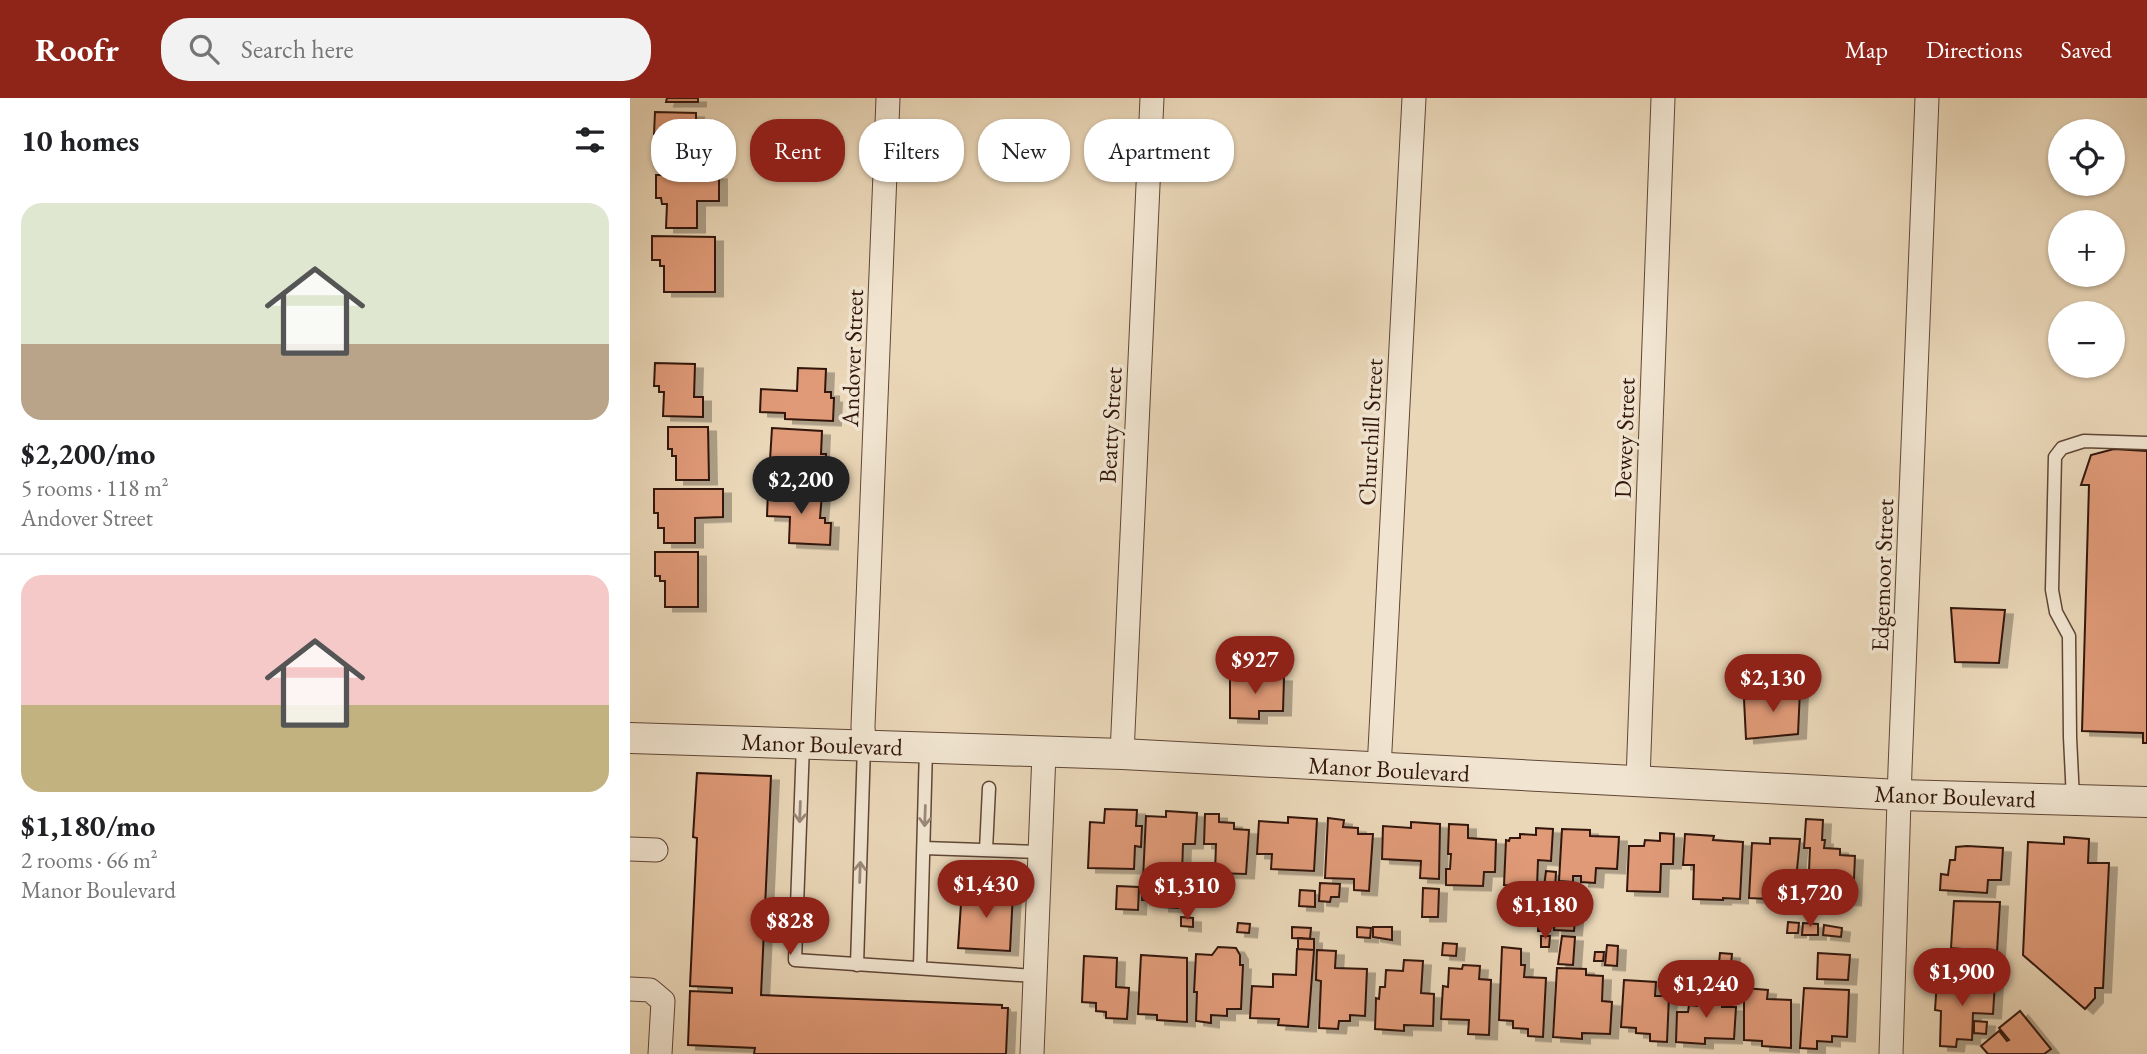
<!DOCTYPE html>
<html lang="en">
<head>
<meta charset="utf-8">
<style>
	:root { --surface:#fff; --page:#f2f2f2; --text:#202124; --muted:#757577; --line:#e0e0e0; --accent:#8f2418 }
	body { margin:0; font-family:"EB Garamond",serif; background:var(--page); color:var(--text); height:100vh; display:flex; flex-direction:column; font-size:26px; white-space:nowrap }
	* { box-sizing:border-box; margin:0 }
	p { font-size:23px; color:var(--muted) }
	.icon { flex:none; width:38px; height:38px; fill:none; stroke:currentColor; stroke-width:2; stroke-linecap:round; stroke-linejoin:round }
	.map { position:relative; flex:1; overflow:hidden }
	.drawer { display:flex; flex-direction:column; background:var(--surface); width:630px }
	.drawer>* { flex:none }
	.hud { position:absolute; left:21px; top:21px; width:665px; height:63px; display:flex; gap:14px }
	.controls { position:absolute; left:1418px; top:21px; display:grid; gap:14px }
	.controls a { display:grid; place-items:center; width:77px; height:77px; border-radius:50%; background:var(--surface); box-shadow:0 2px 5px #0004; font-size:35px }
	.price { position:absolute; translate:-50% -60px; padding:0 16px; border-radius:24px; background:var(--accent); color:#fff; font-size:23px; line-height:46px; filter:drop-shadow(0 2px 4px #0008) }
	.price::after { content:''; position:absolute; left:50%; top:42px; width:21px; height:16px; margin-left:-10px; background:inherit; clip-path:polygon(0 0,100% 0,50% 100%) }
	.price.on { background:#222; color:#fff }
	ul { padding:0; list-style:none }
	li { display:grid; align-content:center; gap:14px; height:371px; padding:0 21px }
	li+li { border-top:2px solid var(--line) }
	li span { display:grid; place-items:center; height:217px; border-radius:21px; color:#555 }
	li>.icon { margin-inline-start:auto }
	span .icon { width:126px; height:126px; fill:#fffc; stroke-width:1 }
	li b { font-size:30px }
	h2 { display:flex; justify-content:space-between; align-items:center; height:84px; padding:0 21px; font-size:30px }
	.pill { padding:0 24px; border-radius:28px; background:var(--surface); box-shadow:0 2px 5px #0004; font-size:24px; line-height:63px }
	.pill.on { background:var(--accent); color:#fff }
	header { display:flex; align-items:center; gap:42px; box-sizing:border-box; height:98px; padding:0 35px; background:var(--accent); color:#fff }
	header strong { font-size:33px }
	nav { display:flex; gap:38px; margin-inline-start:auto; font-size:24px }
	.search { width:490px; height:63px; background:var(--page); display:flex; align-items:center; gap:18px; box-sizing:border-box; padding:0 24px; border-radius:28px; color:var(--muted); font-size:26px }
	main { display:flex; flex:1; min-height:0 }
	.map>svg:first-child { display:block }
	.building { fill:#e09a78; stroke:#32160b; stroke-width:2; filter:url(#shadow) }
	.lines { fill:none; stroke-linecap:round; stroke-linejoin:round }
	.service-casing { stroke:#604636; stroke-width:15 }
	.minor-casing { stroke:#604636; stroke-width:25 }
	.tertiary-casing { stroke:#604636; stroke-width:32 }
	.service { stroke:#f1e5d1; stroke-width:12 }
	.minor { stroke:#f1e5d1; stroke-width:23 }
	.tertiary { stroke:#f1e5d1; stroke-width:30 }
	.oneway { stroke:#9b8878 }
	.labels { text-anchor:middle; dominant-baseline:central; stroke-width:7; stroke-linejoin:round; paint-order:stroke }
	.street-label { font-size:24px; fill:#32160b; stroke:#f1e5d1 }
</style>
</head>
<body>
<header>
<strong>Roofr</strong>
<div class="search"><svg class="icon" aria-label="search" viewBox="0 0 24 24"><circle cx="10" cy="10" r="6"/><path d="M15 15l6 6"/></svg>Search here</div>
<nav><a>Map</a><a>Directions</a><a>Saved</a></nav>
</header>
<main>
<section class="drawer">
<h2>10 homes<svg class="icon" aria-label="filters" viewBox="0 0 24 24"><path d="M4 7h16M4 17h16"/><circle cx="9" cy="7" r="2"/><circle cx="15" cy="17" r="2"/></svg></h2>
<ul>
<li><span style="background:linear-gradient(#dfe7d0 65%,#b9a48a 0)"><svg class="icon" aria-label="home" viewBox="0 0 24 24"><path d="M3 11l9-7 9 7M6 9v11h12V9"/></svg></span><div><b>$2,200/mo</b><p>5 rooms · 118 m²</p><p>Andover Street</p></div></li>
<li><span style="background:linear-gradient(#f6c9c9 60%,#c2b280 0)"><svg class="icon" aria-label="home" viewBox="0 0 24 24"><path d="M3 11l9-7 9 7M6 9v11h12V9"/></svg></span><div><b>$1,180/mo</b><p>2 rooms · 66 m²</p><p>Manor Boulevard</p></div></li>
</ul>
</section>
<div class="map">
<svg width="1517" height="956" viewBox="0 0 1517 956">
	<defs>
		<filter id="shadow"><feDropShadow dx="8" dy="4.5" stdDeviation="0" flood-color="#0004"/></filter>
	</defs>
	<rect width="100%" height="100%" fill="#ead7b8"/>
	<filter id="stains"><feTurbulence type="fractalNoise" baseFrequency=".00286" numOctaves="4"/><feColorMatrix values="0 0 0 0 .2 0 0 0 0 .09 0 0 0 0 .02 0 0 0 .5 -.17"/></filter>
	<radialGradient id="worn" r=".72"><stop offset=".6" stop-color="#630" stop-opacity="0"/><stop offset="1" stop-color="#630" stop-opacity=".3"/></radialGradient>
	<!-- building -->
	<path class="building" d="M37,0H68V4H36Z
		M25,14L66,15V68L34,67V43H30V36H24Z
		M26,77H89V103H67V130H36L37,106H32L31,100H26Z
		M22,138L85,139V194H34V168H30V162H22Z
		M25,265L65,266L64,299H73V319L33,318L34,294H29V288H24Z
		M168,270L196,271L195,294H201V300H204L203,323L155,321V315L130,314L131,291L167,293Z
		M38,329H78L79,382H46V358H42V351H38Z
		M142,330L192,333L191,356H196V362L201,363L200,386L158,384L160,363L140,362Z
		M1484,351L1517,353V645H1513V635L1452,633L1459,387H1451L1461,357Z
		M24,391H93V419L65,420V445H34V430H28V415H24Z
		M138,393L192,396L190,420H195V425H201L200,447L159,445L160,419L137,418Z
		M25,454H68V509H35V483H30V478H25Z
		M1321,510L1375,512L1369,565L1325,564Z
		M600,578L654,579L653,613H629V621L600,620Z
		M1139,589L1170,592L1168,636L1116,641L1114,601L1136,600Z
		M67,675L141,678L131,897L372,907V910H378L376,956H124L125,950L58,947L60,893L102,895V890L60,888L67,740L63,739Z
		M475,711L507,712L506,728H512L511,749L505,748L504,771L458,770L460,724L474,725Z
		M536,713L567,715L565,746H553L552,776H556V789L551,788L548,810L531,809V803L512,802L516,718L536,719Z
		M575,716H589V724L604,725V731L619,732L616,776L585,775L586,746H574Z
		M658,719L687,721L684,773L641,771L642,756H627L629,723L658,725Z
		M698,720L714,722L713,729L728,730V736H743L739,793L724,792V781L695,780Z
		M1176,721L1193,722L1192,742H1195L1194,750L1210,751V757L1225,758L1223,803L1190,801L1191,773H1179L1180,750H1174Z
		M781,724L810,726L809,781L790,780L791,763L752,761L753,728L781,730Z
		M819,726L838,727V740L866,742L865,774H854L853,788L816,787V771H820L821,756H818Z
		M906,730L923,731L921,763L908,762L907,789L874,787L876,742L879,743L880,740H890V736L906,737Z
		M932,731L960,732V738L989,739L987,771L966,770L965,785L951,784V778H943V784L929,783Z
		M1030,735L1044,736L1043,766H1031L1030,794L997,793L999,748H1014L1015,742L1030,743Z
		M1055,736L1084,738L1083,742L1113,744L1110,801L1093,800V802L1063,801L1064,767H1053Z
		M1434,739L1459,741L1458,765H1479L1473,890H1465V900L1455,911L1393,857L1398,744L1434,746Z
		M1140,740L1170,741L1164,802L1119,800L1122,745L1140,746Z
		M1337,748L1373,750L1371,782H1358L1357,795L1310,792L1311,776L1318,777L1320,762H1325L1326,749Z
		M916,773L926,774L925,790L914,789Z
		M690,785L710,786L709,799H701L700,804L689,803Z
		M487,788L509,789L508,812L486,811Z
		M1175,789H1185L1184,801L1175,800Z
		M793,790L809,791L808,819H792Z
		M332,791L383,794L380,853L328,850Z
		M670,792L685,793V809L669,808Z
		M1324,803L1370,804L1367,854L1321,850Z
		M909,817L921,818L920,833H908Z
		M551,819L563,820V829L551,828Z
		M925,820L945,821L944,833L924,832Z
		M1158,824L1169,825L1168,835H1157Z
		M608,825L620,826L619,835L607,834Z
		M1173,825L1188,826V837H1172Z
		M1194,827L1212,830L1211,839L1193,837Z
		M662,829L681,830L680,841L662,840Z
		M727,829L741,830L740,840L727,839Z
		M743,829H762V842L743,839Z
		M911,838H920L919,849H911Z
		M932,838L945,839L943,867L928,866Z
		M668,840L684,841V852L668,851Z
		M813,845L827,846L826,858L812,857Z
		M977,847L988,848L987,868L975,867Z
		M588,849L606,850L610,857V867H613L611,911H597V918L581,917V925L566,923L567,894H564L566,856L582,857Z
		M872,849L891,851V867H895L894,879L916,880L913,939L898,938V931L883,930V923L869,922Z
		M667,851L684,852L678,929L648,927L649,921L620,920L622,888L643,889V876L666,877Z
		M687,852L706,853L705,870L737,871L735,918L720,917V923H709L708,931L689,930L691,883L686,882Z
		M965,854H974L973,863H964Z
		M1090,855L1102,856L1101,866L1089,865Z
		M1188,855L1220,857L1218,882L1187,881Z
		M511,857L557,860V924L527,922V917L508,916Z
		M454,858L487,860L486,889L499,890L497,921L476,920V914L466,913V905L452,904Z
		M774,862L793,863L791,895L804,896L803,928L774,927V933L745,931L746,900L749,901L750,889H755L756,872L773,873Z
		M833,867L850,868L849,881L861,882L859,937L838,936L839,922L811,921L813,888L818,889L819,870L832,871Z
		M927,870L956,871V877L973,878L972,903L982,904L980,936L952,935V941L923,939Z
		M994,882L1026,884L1025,898H1039L1037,944L1020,943V936L1006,935V930L991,929Z
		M1307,883L1365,884L1363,916L1343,915L1342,942L1327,941L1326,949L1310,948L1311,913L1305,912Z
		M1114,890L1138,892L1137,901L1161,902V950L1132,948V943L1114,942Z
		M1174,890L1219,892L1217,939L1202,938V944L1187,943V951L1170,950Z
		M1068,891L1093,893L1092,909H1106L1104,941L1075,940V946L1046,944L1047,914H1058L1059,907L1067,908Z
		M1390,913L1421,951L1414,956H1358L1351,948L1369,933L1377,943L1379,942L1369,930Z
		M1344,923L1357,924L1356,936L1344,935Z"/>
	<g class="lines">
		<!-- service casing -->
		<g class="service-casing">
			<path id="service" d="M173,646L165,862L405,878
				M1443,701L1440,639L1439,538L1426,514L1422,492L1425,359L1432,350L1454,343L1517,345
				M294,750L410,754
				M356,752L359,690
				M227,867L234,647
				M290,869L296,650"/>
		</g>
		<!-- minor casing -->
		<g class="minor-casing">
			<path id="minor" d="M234,647L233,628L258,0
				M492,656L522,0
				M749,671L784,0
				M1008,682L1033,0
				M0,751L26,752
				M0,891L20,892L33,903L30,956
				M402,956L414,655
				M1261,956L1270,671L1297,0"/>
		</g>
		<!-- tertiary casing -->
		<g class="tertiary-casing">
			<path id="tertiary" d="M0,640L492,656L1269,697L1517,704"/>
		</g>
		<!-- service -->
		<use href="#service" class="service"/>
		<!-- minor -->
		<use href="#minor" class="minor"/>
		<!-- tertiary -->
		<use href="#tertiary" class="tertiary"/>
	</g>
	<!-- one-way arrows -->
	<defs><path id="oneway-shaft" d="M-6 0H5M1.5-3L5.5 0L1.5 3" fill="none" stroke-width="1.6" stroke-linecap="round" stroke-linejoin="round" transform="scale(1.75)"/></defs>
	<g class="oneway">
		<use href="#oneway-shaft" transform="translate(170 714) rotate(92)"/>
		<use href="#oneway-shaft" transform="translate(295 718) rotate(92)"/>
		<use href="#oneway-shaft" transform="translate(230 774) rotate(-88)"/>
	</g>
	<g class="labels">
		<!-- street labels -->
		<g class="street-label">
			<text transform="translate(222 260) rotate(-88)">Andover Street</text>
			<text transform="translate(480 327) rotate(-87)">Beatty Street</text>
			<text transform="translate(740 334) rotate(-87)">Churchill Street</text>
			<text transform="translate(994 340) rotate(-88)">Dewey Street</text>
			<text transform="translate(1252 477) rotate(-88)">Edgemoor Street</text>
			<text transform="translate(192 646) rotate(2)">Manor Boulevard</text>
			<text transform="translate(759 671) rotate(3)">Manor Boulevard</text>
			<text transform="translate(1325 698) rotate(2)">Manor Boulevard</text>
		</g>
	</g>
	<rect width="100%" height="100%" filter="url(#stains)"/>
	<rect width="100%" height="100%" fill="url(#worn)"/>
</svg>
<div class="controls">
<a><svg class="icon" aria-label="locate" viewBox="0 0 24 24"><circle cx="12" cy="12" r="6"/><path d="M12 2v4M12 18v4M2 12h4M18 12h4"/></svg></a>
<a>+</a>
<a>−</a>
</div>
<b class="price on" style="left:171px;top:418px">$2,200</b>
<b class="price" style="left:625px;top:598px">$927</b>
<b class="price" style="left:1143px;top:616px">$2,130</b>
<b class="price" style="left:356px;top:822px">$1,430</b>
<b class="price" style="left:557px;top:824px">$1,310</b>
<b class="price" style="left:1180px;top:831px">$1,720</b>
<b class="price" style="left:915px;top:843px">$1,180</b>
<b class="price" style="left:160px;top:859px">$828</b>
<b class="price" style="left:1332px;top:910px">$1,900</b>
<b class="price" style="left:1076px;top:922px">$1,240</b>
<div class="hud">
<a class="pill">Buy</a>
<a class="pill on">Rent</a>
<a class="pill">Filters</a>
<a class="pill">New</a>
<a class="pill">Apartment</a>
</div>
</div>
</main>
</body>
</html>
